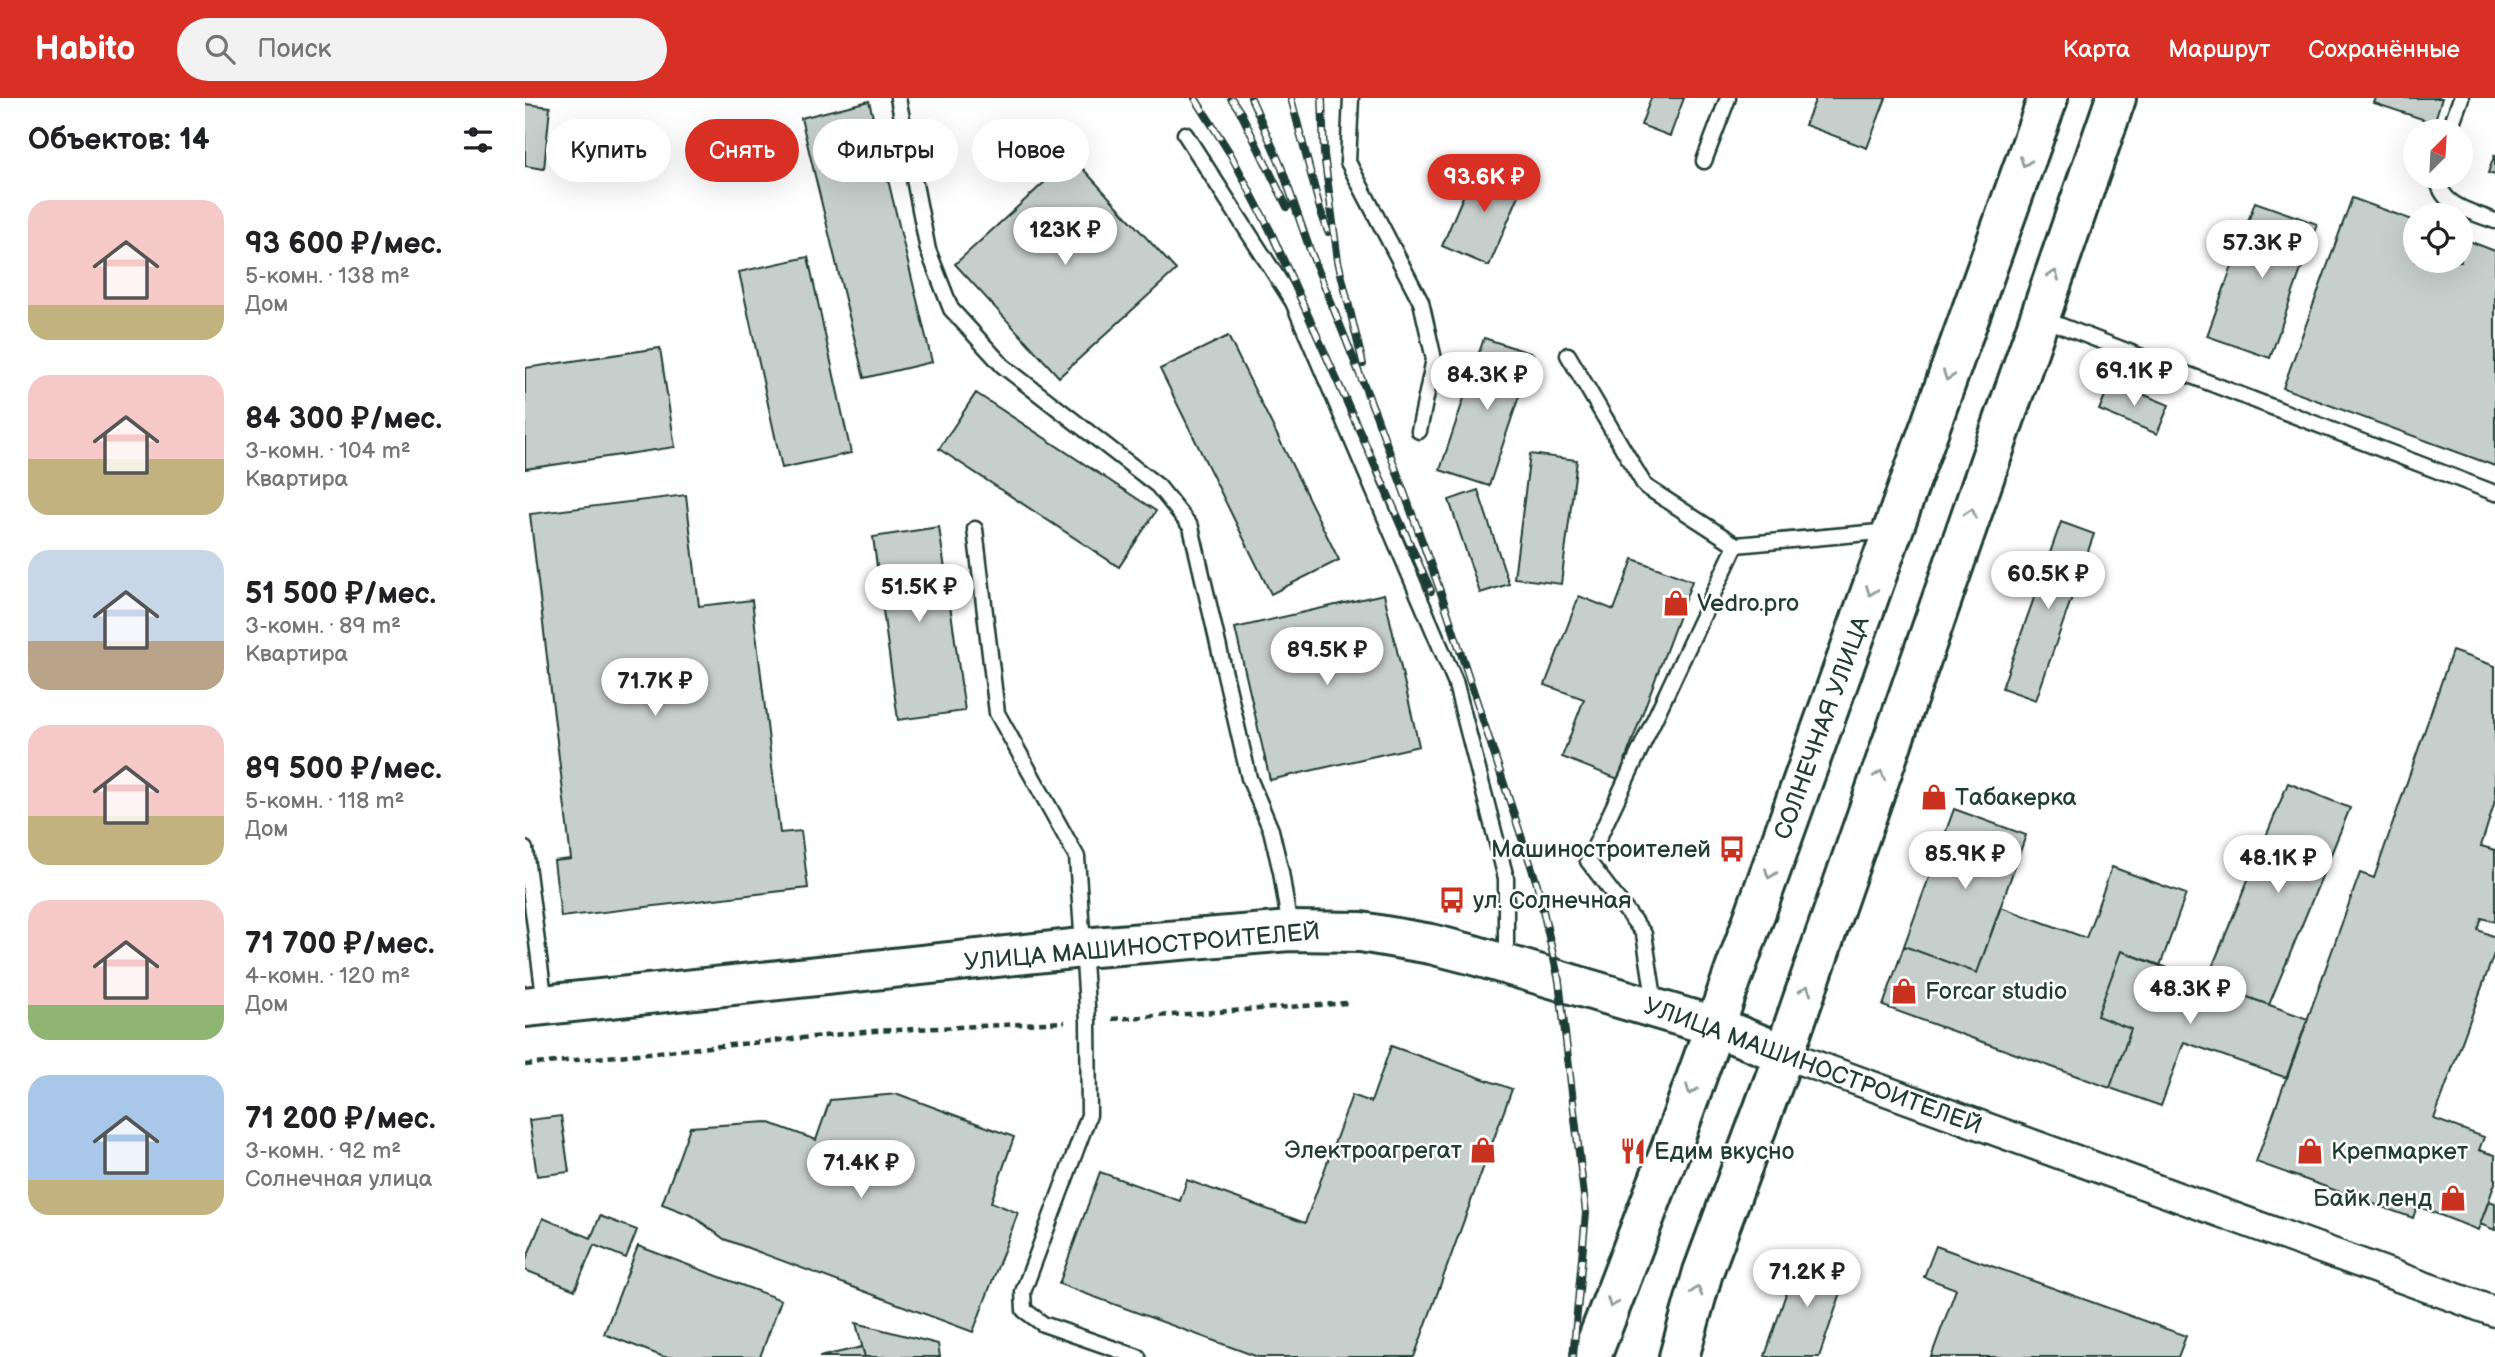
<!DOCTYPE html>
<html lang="ru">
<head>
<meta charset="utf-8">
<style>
	:root { --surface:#fff; --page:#f2f2f2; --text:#202124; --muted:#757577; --accent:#d93025 }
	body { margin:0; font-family:"Balsamiq Sans",sans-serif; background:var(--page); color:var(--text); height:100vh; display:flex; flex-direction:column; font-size:26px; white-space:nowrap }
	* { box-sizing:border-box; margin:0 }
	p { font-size:23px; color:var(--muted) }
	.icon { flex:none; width:38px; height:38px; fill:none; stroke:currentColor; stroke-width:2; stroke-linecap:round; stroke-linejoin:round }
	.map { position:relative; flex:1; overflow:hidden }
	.panel { display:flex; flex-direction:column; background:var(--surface); width:525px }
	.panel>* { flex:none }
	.banner { position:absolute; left:21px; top:21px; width:665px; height:63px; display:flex; gap:14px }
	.needle { width:46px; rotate:24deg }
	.controls { position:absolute; left:1878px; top:21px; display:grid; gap:14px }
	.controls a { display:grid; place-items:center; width:70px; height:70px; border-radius:50%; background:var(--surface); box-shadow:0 7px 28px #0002; font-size:35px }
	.price { position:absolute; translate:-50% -60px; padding:0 16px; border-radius:24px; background:#fff; color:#222; font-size:23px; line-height:46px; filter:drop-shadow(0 2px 4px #0008) }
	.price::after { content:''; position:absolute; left:50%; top:42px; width:21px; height:16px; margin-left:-10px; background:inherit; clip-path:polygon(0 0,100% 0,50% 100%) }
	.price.active { background:var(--accent); color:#fff }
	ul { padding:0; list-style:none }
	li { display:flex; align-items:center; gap:21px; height:175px; padding:0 28px }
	li span { display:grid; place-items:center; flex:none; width:196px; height:140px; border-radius:21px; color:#555 }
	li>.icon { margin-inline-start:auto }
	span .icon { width:84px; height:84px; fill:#fffc; stroke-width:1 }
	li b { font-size:30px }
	h2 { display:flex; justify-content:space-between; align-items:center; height:84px; padding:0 28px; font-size:30px }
	.tag { padding:0 24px; border-radius:32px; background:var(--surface); box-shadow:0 7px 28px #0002; font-size:24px; line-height:63px }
	.tag.active { background:var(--accent); color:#fff }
	header { display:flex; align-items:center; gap:42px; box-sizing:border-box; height:98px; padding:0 35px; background:var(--accent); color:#fff }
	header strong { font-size:33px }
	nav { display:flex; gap:38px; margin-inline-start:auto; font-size:24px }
	.search { width:490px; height:63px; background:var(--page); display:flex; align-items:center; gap:18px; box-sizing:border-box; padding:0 24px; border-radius:38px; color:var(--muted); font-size:26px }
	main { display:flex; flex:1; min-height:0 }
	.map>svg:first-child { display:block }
	.building { fill:#c7cfcc; stroke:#1f3d34; stroke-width:2 }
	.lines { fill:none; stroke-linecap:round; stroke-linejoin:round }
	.lane-casing { stroke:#1f3d34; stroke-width:19 }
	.street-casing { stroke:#1f3d34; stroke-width:33 }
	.secondary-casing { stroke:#1f3d34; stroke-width:44 }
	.path { stroke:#1f3d34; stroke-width:4.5; stroke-dasharray:7 5; stroke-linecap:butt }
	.lane { stroke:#fff; stroke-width:14 }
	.street { stroke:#fff; stroke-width:28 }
	.secondary { stroke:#fff; stroke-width:38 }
	.rail-casing { stroke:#1f3d34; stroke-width:8 }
	.rail { stroke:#fff; stroke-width:5; stroke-dasharray:16; stroke-linecap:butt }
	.oneway { stroke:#8f9e9a }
	.labels { text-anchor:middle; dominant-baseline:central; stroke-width:5; stroke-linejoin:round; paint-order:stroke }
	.poi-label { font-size:24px; fill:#1f3d34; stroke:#fff; text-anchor:start }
	.street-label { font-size:24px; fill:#1f3d34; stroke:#fff }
</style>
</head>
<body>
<header>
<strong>Habito</strong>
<div class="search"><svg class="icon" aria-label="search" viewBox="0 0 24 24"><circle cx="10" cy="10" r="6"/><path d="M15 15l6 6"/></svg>Поиск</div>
<nav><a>Карта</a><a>Маршрут</a><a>Сохранённые</a></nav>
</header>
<main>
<section class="panel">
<h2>Объектов: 14<svg class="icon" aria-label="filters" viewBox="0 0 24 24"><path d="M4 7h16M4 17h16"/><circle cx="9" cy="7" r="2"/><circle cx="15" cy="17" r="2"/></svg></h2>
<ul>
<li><span style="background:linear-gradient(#f6c9c9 75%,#c2b280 0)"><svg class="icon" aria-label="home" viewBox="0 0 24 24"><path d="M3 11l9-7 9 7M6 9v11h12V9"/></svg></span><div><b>93 600 ₽/мес.</b><p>5-комн. · 138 m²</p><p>Дом</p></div></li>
<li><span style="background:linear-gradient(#f6c9c9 60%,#c2b280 0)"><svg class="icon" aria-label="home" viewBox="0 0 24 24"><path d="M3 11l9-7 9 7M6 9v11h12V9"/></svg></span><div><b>84 300 ₽/мес.</b><p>3-комн. · 104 m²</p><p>Квартира</p></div></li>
<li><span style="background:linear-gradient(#c9d6e8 65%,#b9a48a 0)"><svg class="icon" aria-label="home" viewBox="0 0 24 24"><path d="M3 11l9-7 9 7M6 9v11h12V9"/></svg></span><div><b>51 500 ₽/мес.</b><p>3-комн. · 89 m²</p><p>Квартира</p></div></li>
<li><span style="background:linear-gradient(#f6c9c9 65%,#c2b280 0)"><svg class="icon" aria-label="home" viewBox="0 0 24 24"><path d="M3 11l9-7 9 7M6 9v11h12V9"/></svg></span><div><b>89 500 ₽/мес.</b><p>5-комн. · 118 m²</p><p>Дом</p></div></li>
<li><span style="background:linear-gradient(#f6c9c9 75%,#8fb573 0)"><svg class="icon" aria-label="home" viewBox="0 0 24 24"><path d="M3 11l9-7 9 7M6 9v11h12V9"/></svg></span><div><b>71 700 ₽/мес.</b><p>4-комн. · 120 m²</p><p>Дом</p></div></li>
<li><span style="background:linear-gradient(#a9c7e8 75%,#c2b280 0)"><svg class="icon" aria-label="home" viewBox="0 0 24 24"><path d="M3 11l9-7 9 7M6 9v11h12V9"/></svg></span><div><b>71 200 ₽/мес.</b><p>3-комн. · 92 m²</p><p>Солнечная улица</p></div></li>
</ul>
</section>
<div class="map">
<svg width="1970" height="1259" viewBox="0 0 1970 1259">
	<rect width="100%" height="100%" fill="#fff"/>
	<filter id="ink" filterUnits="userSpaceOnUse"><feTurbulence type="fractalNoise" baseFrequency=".0143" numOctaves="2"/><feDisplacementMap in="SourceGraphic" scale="14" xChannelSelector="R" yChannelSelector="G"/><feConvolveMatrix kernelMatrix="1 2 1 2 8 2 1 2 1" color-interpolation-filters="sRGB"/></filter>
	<g filter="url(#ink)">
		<!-- building -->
		<path class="building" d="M1126,0H1159L1145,38L1116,27Z
			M1291,0H1361L1342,50L1280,27Z
			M1851,0H1917L1909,25L1849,5Z
			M344,3L407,264L339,280L276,20Z
			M0,6L25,9L19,71L0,68Z
			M1970,56V77L1963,75Z
			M547,59L651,172L534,279L430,166Z
			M953,63L1000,83L964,168L917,148Z
			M1827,100L1890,123V163H1936V140L1970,153V368L1758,290Z
			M1730,104L1792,126L1745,260L1682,238Z
			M283,159L326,355L257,370L214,174Z
			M703,238L814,462L746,496L635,271Z
			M959,240L1008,256L964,388L915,372Z
			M135,250L150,349L0,371V270Z
			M1586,283L1644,307L1632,336L1574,312Z
			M451,295L631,413L594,469L414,351Z
			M1005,356L1052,362L1036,486L989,480Z
			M953,392L984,486L955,495L924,402Z
			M161,397L174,508L227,502L255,735L276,733L283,790L36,819L29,763L46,761L5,416Z
			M1536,424L1569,436L1511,602L1477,590Z
			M414,429L440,613L373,622L348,439Z
			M1108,461L1167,483L1093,681L1037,659L1059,601L1020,587L1054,498L1089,512Z
			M859,496L894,648L745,682L710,530Z
			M1927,553L1970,568V703L1956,748L1970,752V824L1957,820L1953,832L1970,839V853L1909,1021L1959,1039L1954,1052L1970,1057V1085L1953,1132L1892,1108L1888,1120L1731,1064L1835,775L1849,780Z
			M1763,685L1825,710L1744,907L1681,884Z
			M1429,711L1501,737L1452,875L1379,848Z
			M1587,769L1661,796L1635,868L1596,853L1572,918L1606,931L1585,990L1358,908L1379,848L1452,875L1476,809L1561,840Z
			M1596,853L1783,921L1762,980L1659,944L1636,1008L1585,990L1606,931L1572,918Z
			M866,948L987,991L889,1259H733L534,1186L575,1074L655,1103L662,1082L780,1125L827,997L846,1004Z
			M373,996L489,1039L466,1104L493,1115L448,1234L199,1141L168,1118L137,1106L165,1029L242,1024L291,1042L305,1002Z
			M36,1018L44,1074L12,1078L4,1022Z
			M1964,1103L1970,1105V1132L1955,1126Z
			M75,1118L112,1132L101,1160L69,1147L50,1192L0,1172V1164L18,1120L66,1140Z
			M113,1148L256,1202L235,1259H139L79,1236Z
			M1411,1148L1661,1238L1653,1259H1406L1431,1191L1399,1179Z
			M1275,1154L1324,1171L1294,1259H1242L1240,1258Z
			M331,1225L413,1246L415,1259H340Z
			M337,1249L340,1259H294Z"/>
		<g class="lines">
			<!-- lane casing -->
			<g class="lane-casing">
				<path id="lane" d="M373,0L403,152L426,211L478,268L633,388L666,429L724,680L746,732L756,774L765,831
					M826,0L823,64L896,204L909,261L894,333
					M1924,33L1936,0
					M660,36L768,204L930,583L981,780V865
					M1179,63L1203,0
					M1913,79C1914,108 1947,114 1970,123
					M1516,220L1970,395
					M1043,257L1120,388L1211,447L1365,433
					M450,431L472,615L552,759L563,923L564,1017L498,1194L499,1212L518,1226L613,1259
					M0,751L20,906
					M1130,906L1119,836L1063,763L1211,447"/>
			</g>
			<!-- street casing -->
			<g class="street-casing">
				<path id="street" d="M1259,956L1970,1214"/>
			</g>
			<!-- secondary casing -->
			<g class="secondary-casing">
				<path id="secondary" d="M0,909L557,850L765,833L836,834L906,846L945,856L1189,928L1259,956
					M1066,1259L1145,1053L1523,0
					M1154,1259L1178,1174L1259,956L1591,0"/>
			</g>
			<!-- path -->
			<path class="path" d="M587,921L823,905
				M0,967L349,933L540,924"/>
			<!-- lane -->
			<use href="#lane" class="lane"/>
			<!-- street -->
			<use href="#street" class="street"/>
			<!-- secondary -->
			<use href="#secondary" class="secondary"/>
			<!-- rail casing -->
			<g class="rail-casing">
				<path id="rail" d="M670,0L706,57L745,132L906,493
					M706,0L716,15L762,109
					M726,0L756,68L785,152L851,317L917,498L1012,786L1034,883L1061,1115L1048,1259
					M766,0L795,111L803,134
					M797,0L799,56L813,163L838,266"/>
			</g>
			<!-- rail -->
			<use href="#rail" class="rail"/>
		</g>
		<!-- one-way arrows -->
		<defs><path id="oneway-chevron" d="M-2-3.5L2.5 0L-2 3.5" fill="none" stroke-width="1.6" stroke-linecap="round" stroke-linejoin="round" transform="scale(1.75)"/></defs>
		<g class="oneway">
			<use href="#oneway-chevron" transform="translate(1500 64) rotate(110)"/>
			<use href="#oneway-chevron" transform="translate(1529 177) rotate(-71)"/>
			<use href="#oneway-chevron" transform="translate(1423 278) rotate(110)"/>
			<use href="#oneway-chevron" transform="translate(1446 415) rotate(-71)"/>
			<use href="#oneway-chevron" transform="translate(1346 493) rotate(110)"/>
			<use href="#oneway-chevron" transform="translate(1355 677) rotate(-71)"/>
			<use href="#oneway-chevron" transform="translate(1245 776) rotate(110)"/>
			<use href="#oneway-chevron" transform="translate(1281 892) rotate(-71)"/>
			<use href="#oneway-chevron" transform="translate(1166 992) rotate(110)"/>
			<use href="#oneway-chevron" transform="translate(1172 1193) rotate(-74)"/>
			<use href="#oneway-chevron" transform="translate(1087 1205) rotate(111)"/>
		</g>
	</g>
	<!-- icons -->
	<defs>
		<g id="shop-bare" transform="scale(2.1)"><path d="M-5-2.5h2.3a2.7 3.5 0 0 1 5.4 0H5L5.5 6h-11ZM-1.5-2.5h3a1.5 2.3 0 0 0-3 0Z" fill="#c8321e" stroke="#fff" stroke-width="2.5" paint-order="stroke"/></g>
		<g id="bus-bare" transform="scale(2.1)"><path d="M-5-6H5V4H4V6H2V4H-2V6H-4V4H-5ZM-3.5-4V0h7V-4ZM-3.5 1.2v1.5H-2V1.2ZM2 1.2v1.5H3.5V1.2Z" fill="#c8321e" stroke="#fff" stroke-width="2.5" paint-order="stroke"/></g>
		<g id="restaurant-bare" transform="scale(2.1)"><path d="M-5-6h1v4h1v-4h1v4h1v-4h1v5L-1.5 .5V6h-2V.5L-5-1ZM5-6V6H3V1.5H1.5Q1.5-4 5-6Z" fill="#c8321e" stroke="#fff" stroke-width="2.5" paint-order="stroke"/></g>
	</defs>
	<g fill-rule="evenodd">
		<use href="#shop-bare" x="1151" y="505"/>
		<use href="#shop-bare" x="1409" y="699"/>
		<use href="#bus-bare" x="1207" y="751"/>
		<use href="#bus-bare" x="927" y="802"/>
		<use href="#shop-bare" x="1379" y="893"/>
		<use href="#shop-bare" x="958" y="1052"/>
		<use href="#restaurant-bare" x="1108" y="1053"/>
		<use href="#shop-bare" x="1785" y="1053"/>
		<use href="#shop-bare" x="1928" y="1100"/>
	</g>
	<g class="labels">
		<!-- poi labels -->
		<g class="poi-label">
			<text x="1172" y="505">Vedro.pro</text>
			<text x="1430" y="699">Табакерка</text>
			<text x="1186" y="751" text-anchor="end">Машиностроителей</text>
			<text x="948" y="802">ул. Солнечная</text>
			<text x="1400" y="893">Forcar studio</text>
			<text x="937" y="1052" text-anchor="end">Электроагрегат</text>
			<text x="1129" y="1053">Едим вкусно</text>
			<text x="1806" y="1053">Крепмаркет</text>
			<text x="1907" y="1100" text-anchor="end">Байк ленд</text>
		</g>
		<!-- street labels -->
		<g class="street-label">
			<text transform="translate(1297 630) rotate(-70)">СОЛНЕЧНАЯ УЛИЦА</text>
			<text transform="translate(617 849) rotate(-5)">УЛИЦА МАШИНОСТРОИТЕЛЕЙ</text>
			<text transform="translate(1288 968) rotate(20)">УЛИЦА МАШИНОСТРОИТЕЛЕЙ</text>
		</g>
	</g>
</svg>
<div class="controls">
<a><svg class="needle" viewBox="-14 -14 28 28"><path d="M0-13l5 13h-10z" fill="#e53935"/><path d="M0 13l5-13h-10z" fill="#757577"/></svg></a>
<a><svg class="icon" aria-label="locate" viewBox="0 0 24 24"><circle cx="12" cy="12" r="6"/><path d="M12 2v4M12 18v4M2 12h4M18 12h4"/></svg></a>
</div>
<b class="price active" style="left:959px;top:116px">93.6K ₽</b>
<b class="price" style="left:540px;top:169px">123K ₽</b>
<b class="price" style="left:1737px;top:182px">57.3K ₽</b>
<b class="price" style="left:1609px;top:310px">69.1K ₽</b>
<b class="price" style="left:962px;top:314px">84.3K ₽</b>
<b class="price" style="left:1523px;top:513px">60.5K ₽</b>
<b class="price" style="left:394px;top:526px">51.5K ₽</b>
<b class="price" style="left:802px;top:589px">89.5K ₽</b>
<b class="price" style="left:130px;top:620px">71.7K ₽</b>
<b class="price" style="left:1440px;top:793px">85.9K ₽</b>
<b class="price" style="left:1753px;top:797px">48.1K ₽</b>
<b class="price" style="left:1665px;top:928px">48.3K ₽</b>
<b class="price" style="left:336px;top:1102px">71.4K ₽</b>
<b class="price" style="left:1282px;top:1211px">71.2K ₽</b>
<div class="banner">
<a class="tag">Купить</a>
<a class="tag active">Снять</a>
<a class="tag">Фильтры</a>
<a class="tag">Новое</a>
</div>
</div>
</main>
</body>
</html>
